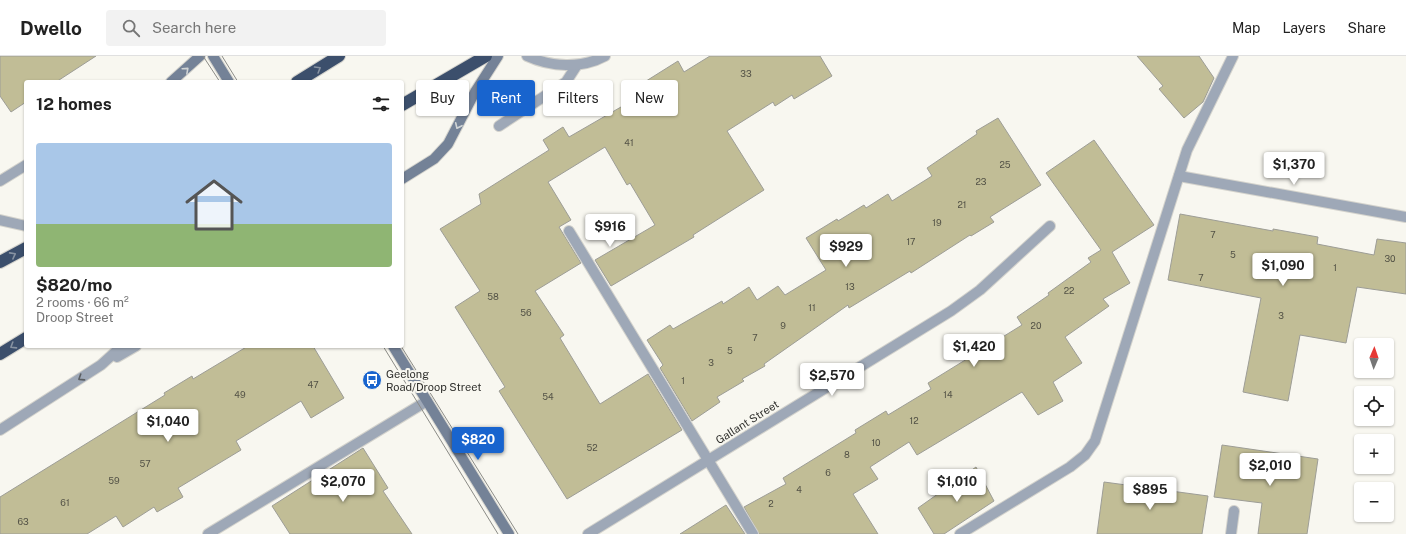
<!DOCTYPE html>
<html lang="en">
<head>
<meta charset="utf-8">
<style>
	:root { --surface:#fff; --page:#f2f2f2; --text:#222; --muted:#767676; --line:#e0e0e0; --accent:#1864ce }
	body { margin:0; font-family:"Public Sans",sans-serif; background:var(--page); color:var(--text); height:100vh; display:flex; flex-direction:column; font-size:15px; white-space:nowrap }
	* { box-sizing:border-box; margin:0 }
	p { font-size:13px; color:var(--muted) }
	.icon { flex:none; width:22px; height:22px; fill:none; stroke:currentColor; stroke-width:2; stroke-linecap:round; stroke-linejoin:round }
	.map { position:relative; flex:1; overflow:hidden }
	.details { position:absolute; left:24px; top:24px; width:380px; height:268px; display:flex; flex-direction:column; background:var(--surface); border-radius:4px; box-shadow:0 1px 3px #0004 }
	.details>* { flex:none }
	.top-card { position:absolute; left:416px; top:24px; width:380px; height:36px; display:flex; gap:8px }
	.needle { width:26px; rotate:2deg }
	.controls { position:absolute; left:1354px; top:282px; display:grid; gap:8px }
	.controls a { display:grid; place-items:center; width:40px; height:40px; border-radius:4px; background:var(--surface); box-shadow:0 1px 3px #0004; font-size:20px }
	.price { position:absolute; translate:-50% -34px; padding:0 9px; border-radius:4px; background:#fff; color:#222; font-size:13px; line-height:26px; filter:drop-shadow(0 1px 2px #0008) }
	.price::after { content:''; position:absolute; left:50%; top:24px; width:12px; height:9px; margin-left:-6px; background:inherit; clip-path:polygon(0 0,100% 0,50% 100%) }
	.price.on { background:var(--accent); color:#fff }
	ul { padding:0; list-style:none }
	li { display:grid; align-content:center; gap:8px; height:212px; padding:0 12px }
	li span { display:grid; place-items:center; height:124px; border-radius:4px; color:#555 }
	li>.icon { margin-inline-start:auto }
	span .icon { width:72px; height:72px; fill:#fffc; stroke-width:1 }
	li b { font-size:17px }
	h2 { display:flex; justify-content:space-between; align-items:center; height:48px; padding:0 12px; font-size:17px }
	.pill { padding:0 14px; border-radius:4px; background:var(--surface); box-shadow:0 1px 3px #0004; font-size:14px; line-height:36px }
	.pill.on { background:var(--accent); color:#fff }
	header { display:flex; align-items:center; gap:24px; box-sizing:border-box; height:56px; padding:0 20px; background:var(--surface); border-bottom:1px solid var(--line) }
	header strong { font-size:19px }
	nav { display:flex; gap:22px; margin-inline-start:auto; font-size:14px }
	.search { width:280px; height:36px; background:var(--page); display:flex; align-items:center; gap:10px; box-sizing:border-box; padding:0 14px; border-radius:4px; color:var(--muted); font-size:15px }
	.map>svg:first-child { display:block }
	.building { fill:#c1bd96; stroke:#9d9d96 }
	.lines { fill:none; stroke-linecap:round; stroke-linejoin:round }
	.lane-casing { stroke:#d4d3cd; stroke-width:12 }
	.street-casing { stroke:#d4d3cd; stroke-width:12 }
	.secondary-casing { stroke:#d4d3cd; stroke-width:12 }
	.highway-casing { stroke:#d4d3cd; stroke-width:14 }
	.lane { stroke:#9ea8b7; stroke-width:10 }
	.street { stroke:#9ea8b7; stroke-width:10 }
	.secondary { stroke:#748297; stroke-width:10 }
	.highway { stroke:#3c4f6c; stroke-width:12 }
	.tram { stroke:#8c8c87; stroke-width:1 }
	.oneway { stroke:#8792a1 }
	.oneway2 { stroke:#d0d4d5 }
	.oneway3 { stroke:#5b5f63 }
	.labels { text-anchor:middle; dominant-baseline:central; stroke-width:4; stroke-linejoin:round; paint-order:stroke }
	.number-label { font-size:9px; fill:#535246 }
	.poi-label { font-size:11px; fill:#2e2e2b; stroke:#f8f7f0; text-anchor:start }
	.street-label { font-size:11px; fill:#2e2e2b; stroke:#f8f7f0 }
</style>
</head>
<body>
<header>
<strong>Dwello</strong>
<div class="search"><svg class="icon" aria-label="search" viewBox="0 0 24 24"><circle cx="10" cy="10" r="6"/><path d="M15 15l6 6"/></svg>Search here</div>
<nav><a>Map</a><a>Layers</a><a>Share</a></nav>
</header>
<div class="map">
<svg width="1406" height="478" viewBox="0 0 1406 478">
	<rect width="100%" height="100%" fill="#f8f7f0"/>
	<!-- building -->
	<path class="building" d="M0,0H96L56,26H26V46L11,56L0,40Z
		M710,0H820L832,20L794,43L792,39L775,50L773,46L727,75L764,134L693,179L694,181L611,230L595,204L655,169L630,127L627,129L605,91L548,126L571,164L559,171L581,207L535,235L564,279L560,282L600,348L648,318L682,374L567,443L499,335L505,331L455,251L480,235L440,173L481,148L479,138L549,94L543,84L563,71L569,81L640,40L635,32L678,5L684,16Z
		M1137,0H1199L1214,22L1203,46L1184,62L1159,33L1163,30Z
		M998,62L1041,129L990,161L994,166L971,180L970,179L911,217L910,215L849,252L848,249L764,308L765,310L742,323L744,325L717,341L720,346L692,365L660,312L663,309L647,284L670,269L673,273L722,245L723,248L749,231L757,244L778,230L785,239L826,214L806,182L837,163L838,165L864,149L866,152L888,138L892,145L932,120L927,112L977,78L976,75Z
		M1094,84L1154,169L1112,196L1130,227L1103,243L1109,250L1065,281L1082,307L1053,326L1063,345L1038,359L1022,336L917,399L909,386L870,411L878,423L853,438L878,478H759L744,451L786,428L783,422L856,377L855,374L886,355L888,359L931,333L928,327L1022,269L1017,261L1049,239L1048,237L1091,206L1088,202L1101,194L1046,117Z
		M1180,158L1273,175V173L1318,181L1317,188L1374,199L1377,183L1406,187V238L1357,231L1346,287L1300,279L1288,345L1243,336L1261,242L1168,224Z
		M248,290H313L344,342L311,362L301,345L236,385L241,394L178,432L183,441L157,456L154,451L123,471L116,460L87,478H0V441L165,339L164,337L192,320L193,323Z
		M1222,389L1318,403L1307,478H1258L1262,447L1214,441Z
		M363,392L388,432L383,435L412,478H290L272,450Z
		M976,411L994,445L944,478H934L918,452Z
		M1104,426L1208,440L1202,478H1097Z
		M726,449L745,478H680Z"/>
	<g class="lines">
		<!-- lane casing -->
		<g class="lane-casing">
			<path id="lane" d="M499,70L566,26L577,9
				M0,125L26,109
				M569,175L753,478
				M208,478L427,345
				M960,478L1070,411L1085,399L1095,385L1187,94L1233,0"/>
		</g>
		<!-- street casing -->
		<g class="street-casing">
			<path id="street" d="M527,0C551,11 581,13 605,0
				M1179,120L1406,161
				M0,164L26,170
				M117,301L136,290
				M0,374L101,309L122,290
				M588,478L951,255L980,234L1050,170
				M1231,478L1234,455"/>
		</g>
		<!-- secondary casing -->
		<g class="secondary-casing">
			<path id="secondary" d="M213,0L229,26
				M171,26L200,0
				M402,123L434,103L448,88L475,36L498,0
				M393,290L509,478"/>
		</g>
		<!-- highway casing -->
		<g class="highway-casing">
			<path id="highway" d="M297,26L339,0
				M402,49L486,0
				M0,206L26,192
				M0,298L26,282"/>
		</g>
		<!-- lane -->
		<use href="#lane" class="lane"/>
		<!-- street -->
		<use href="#street" class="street"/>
		<!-- secondary -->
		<use href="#secondary" class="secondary"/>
		<!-- highway -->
		<use href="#highway" class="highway"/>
		<!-- tram -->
		<path class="tram" d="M203,0L220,26
			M222,0L238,26
			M383,290L498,478
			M401,290L518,478"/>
	</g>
	<!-- one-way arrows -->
	<defs><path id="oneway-chevron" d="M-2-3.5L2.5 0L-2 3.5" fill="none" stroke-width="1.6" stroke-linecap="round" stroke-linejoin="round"/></defs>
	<g class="oneway">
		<use href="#oneway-chevron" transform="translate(318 13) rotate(-31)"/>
		<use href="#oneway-chevron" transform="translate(13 199) rotate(-28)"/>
		<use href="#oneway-chevron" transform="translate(13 290) rotate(148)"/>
	</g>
	<g class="oneway2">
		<use href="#oneway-chevron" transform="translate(186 14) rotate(-42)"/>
		<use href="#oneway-chevron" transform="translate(458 70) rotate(115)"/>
	</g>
	<use class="oneway3" href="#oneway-chevron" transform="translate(81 322) rotate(147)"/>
	<!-- icons -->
	<defs>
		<g id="bus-disc" transform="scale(1)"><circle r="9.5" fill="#1864ce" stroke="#f8f7f0"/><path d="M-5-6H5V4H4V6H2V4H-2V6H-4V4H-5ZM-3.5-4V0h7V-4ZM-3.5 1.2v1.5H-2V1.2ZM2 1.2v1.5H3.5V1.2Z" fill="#fff"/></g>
	</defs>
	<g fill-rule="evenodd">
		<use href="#bus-disc" x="372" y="324"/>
	</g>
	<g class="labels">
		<!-- number labels -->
		<g class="number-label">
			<text x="746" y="17">33</text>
			<text x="629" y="86">41</text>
			<text x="1005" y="108">25</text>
			<text x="981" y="125">23</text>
			<text x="962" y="148">21</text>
			<text x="937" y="166">19</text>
			<text x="1213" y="178">7</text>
			<text x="911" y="185">17</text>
			<text x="1233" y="198">5</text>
			<text x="1390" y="202">30</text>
			<text x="1335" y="211">1</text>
			<text x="1201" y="221">7</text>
			<text x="850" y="230">13</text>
			<text x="1069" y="234">22</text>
			<text x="493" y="240">58</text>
			<text x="812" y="251">11</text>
			<text x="526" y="256">56</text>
			<text x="1281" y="259">3</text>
			<text x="783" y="269">9</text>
			<text x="1036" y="269">20</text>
			<text x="755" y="281">7</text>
			<text x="730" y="294">5</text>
			<text x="711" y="306">3</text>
			<text x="683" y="324">1</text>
			<text x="313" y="328">47</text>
			<text x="240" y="338">49</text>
			<text x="948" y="338">14</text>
			<text x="548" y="340">54</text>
			<text x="914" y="364">12</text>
			<text x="876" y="386">10</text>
			<text x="592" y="391">52</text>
			<text x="847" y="398">8</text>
			<text x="145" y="407">57</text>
			<text x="828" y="416">6</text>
			<text x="114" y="424">59</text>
			<text x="799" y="433">4</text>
			<text x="65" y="446">61</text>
			<text x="771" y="447">2</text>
			<text x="23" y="465">63</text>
		</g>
		<!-- poi labels -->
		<g class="poi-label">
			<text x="386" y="318">Geelong<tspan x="386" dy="13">Road/Droop Street</tspan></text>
		</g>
		<!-- street labels -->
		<g class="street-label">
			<text transform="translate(747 366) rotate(-32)">Gallant Street</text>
		</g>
	</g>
</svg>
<div class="controls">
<a><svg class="needle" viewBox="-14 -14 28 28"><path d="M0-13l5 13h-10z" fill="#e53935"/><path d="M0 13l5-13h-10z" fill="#767676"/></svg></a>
<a><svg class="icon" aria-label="locate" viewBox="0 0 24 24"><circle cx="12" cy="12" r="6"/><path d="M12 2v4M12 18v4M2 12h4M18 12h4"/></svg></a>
<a>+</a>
<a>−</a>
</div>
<b class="price" style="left:1294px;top:130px">$1,370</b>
<b class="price" style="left:610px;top:192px">$916</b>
<b class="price" style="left:846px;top:212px">$929</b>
<b class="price" style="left:1283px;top:231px">$1,090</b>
<b class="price" style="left:974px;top:312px">$1,420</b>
<b class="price" style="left:832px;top:341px">$2,570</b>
<b class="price" style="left:168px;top:387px">$1,040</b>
<b class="price on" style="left:478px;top:405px">$820</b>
<b class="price" style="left:1270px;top:431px">$2,010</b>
<b class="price" style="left:343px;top:447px">$2,070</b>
<b class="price" style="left:957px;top:447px">$1,010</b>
<b class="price" style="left:1150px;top:455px">$895</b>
<div class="top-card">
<a class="pill">Buy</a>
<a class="pill on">Rent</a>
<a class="pill">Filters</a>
<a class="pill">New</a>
</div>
<section class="details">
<h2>12 homes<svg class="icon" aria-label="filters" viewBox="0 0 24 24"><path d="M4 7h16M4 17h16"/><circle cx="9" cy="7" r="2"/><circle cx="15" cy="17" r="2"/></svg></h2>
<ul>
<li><span style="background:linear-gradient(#a9c7e8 65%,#8fb573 0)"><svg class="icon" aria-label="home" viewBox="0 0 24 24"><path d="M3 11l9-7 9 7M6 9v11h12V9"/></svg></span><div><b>$820/mo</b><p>2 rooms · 66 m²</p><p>Droop Street</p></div></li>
</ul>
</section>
</div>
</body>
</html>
